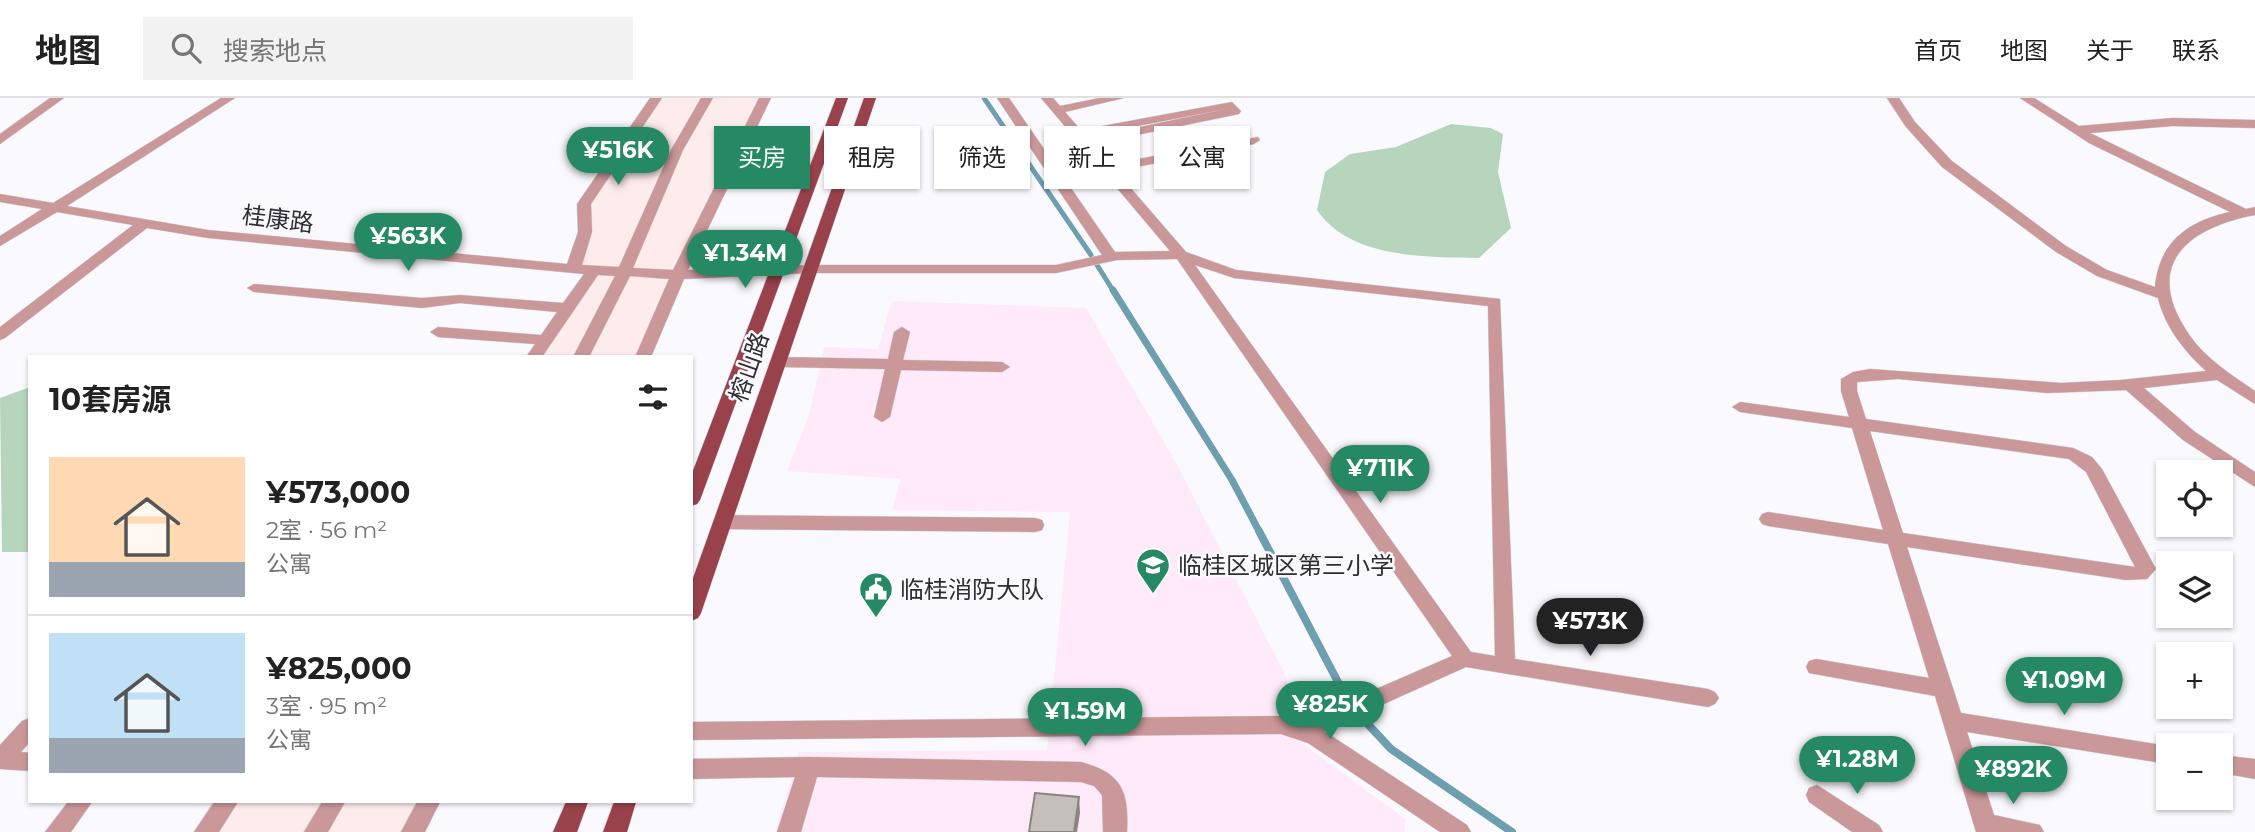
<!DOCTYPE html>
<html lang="zh">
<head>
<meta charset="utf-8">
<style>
	:root { --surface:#fff; --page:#f2f2f2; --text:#222; --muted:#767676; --line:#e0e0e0; --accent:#258963 }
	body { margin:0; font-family:Montserrat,"Noto Sans SC",sans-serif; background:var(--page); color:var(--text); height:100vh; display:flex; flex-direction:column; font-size:26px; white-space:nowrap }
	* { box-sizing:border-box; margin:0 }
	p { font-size:23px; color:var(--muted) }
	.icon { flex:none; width:38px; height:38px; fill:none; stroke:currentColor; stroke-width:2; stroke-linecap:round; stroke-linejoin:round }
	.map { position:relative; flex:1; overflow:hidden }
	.panel { position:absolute; left:28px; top:257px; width:665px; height:448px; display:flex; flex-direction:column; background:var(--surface); border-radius:0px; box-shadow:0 2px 5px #0004 }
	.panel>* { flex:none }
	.top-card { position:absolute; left:714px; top:28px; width:665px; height:63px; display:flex; gap:14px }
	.controls { position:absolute; left:2156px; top:362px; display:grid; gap:14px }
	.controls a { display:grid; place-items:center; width:77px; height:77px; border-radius:0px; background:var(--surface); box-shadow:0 2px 5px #0004; font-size:35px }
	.price { position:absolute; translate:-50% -60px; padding:0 16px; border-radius:24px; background:var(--accent); color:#fff; font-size:23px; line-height:46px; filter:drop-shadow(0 2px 4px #0008) }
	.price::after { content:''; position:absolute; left:50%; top:42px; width:21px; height:16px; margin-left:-10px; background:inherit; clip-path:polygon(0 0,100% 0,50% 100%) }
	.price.on { background:#222; color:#fff }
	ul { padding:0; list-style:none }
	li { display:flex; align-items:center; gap:21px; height:175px; padding:0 21px }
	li+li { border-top:2px solid var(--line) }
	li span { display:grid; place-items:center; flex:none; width:196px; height:140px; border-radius:0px; color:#555 }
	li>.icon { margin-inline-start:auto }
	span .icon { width:84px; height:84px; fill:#fffc; stroke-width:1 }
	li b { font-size:30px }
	h2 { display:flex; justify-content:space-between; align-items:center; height:84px; padding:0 21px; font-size:30px }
	.pill { padding:0 24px; border-radius:0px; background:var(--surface); box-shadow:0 2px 5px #0004; font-size:24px; line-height:63px }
	.pill.on { background:var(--accent); color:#fff }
	header { display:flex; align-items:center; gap:42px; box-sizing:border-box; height:98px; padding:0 35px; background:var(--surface); border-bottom:2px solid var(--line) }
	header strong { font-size:33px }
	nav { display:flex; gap:38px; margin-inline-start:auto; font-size:24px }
	.search { width:490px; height:63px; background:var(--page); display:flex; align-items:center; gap:18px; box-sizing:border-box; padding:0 24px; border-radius:0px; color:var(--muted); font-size:26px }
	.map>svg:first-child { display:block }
	.commercial { fill:#fdeceb }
	.education { fill:#feeaf9 }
	.green { fill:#b6d5bc }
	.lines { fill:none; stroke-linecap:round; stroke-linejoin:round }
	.stream-far2 { stroke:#6e9fb0; stroke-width:5 }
	.stream-far1 { stroke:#6e9fb0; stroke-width:7 }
	.stream { stroke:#6e9fb0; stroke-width:8 }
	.minor-casing { stroke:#d5d5d9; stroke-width:1 }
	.major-casing { stroke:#d5d5d9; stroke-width:1 }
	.minor { fill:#cb989a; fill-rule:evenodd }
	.major { fill:#99424c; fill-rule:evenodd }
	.shaded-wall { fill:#898682 }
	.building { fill:#c4bfba; stroke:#898682; stroke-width:2 }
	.labels { text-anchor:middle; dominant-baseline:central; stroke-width:5; stroke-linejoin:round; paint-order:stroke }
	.street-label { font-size:24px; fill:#2e2e31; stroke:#fafafe }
	.poi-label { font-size:24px; fill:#2e2e31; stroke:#fafafe; text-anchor:start }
</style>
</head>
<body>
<header>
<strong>地图</strong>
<div class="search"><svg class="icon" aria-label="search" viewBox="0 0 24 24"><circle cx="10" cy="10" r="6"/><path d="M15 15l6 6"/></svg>搜索地点</div>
<nav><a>首页</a><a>地图</a><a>关于</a><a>联系</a></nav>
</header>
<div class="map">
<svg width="2255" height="734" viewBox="0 0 2255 734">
	<rect width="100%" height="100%" fill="#fafafe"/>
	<!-- commercial -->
	<path class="commercial" d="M656,0H765L643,259H534L593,173L573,171L583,115Z
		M227,704H429L413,734H206Z"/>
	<!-- education -->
	<path class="education" d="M892,203L1086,210L1175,363L1287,580L1295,640L1405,721V734H775L799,654L1047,652L1070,414L893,412L900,381L787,373L809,317L824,249L878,251Z"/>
	<!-- green -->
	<path class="green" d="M1451,26L1491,30L1503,36L1498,74L1511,130L1479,160C1427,159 1350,161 1317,112L1325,74L1350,56L1396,49Z
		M30,289V454H2L0,300Z"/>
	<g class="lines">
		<!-- stream-far2 -->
		<path class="stream-far2" d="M984,0L1091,157
			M1097,167L1114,194"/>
		<!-- stream-far1 -->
		<path class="stream-far1" d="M1113,192L1232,382L1260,435"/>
		<!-- stream -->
		<path class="stream" d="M1259,433L1350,607L1391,651L1512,734"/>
		<!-- minor casing -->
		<g class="minor-casing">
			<path id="minor" d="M50,0H64L0,46V36Z
				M221,0H235L67,108L208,132L567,166L578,134L577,106L650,0H662L591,106L592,134L582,167L619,169L671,52L701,0H713L683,52L633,170L673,172L759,0H771L688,172L811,167H1056L1102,157L997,0H1009L1115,154L1170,153L1041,0H1053L1060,8L1100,0H1124L1065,14L1081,32L1232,4L1241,13L1239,16L1093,46L1111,66L1258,39L1260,42L1254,46L1116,73L1186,154L1236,172L1500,201L1515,561L1708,591L1715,594L1719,600L1715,606L1708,609L1466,569L1324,633L1467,727L1471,734H1440L1308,645L1281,636L691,642V624L1281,618L1300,624L1452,558L1177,161L1117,162L1056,175H811L684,181L651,259H635L669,181L630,178L589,259H573L615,178L598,177L542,259H526L535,246L438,239L430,234L438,229L541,237L557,214L460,205L422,210L254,194L247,190L254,186L422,200L460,197L563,205L584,176L208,140L147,130L5,240L0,242V229L133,127L57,114L0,148V138L42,111L0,104V96L53,105ZM1226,11L1087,40L1086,38ZM1195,167L1234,180L1488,208L1495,558L1471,554Z
				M1887,0H1899L1915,24L1952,63L2066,148L2107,172L2155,189C2159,144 2188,123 2230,114L2089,45L2020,0H2034L2079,28L2172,20L2255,22V30L2172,28L2090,35L2246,111L2255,109V117C2186,130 2141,168 2190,238C2206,261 2232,277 2255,293V306L2217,282L2144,290L2195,334L2255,374V389L2183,342L2126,292L2047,295L1898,281L1857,284V293L1866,321L2073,350L2092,359L2102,371L2156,471L2147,481L2126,482L1907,449L1961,615L2168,648V666L1967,634L1994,717L2040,727L2044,734H1976L1935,598L1809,575L1806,569L1809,563L1816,561L1929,580L1888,446L1768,428L1762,426L1759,421L1762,416L1768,414L1883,432L1852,330L1740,314L1732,309L1740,304L1849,319L1841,293V281L1853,274L1870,271L2061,285L2121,282L2206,273C2184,253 2165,229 2158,200L2097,178L2056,154L1942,69L1906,29ZM1870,333L2069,361L2086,374L2135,469L1903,435Z
				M902,229L910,234L903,262L1002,264L1010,269L1002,274L901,272L890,319L882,324L874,319L885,271L779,269L771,264L779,259L888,261L894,234Z
				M723,417L1035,420L1042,422L1044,427L1042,432L1035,434L723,431L717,429L714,424L717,419Z
				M30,620V644L21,654L30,655V673L0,671V647L22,623Z
				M2221,657L2255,661V681L2221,675Z
				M809,659L1081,664C1122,675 1129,693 1127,734H1103L1102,697L1094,688L1081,684L817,679L801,734H777L795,679L691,681V661Z
				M1817,687L1879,727L1883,734H1852L1809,704L1806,697L1809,690Z
				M68,704H92L71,734H45Z
				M214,704H238L219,734H194Z
				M322,704H345L328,734H304Z
				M417,704H440L425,734H401Z"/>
		</g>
		<!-- major casing -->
		<g class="major-casing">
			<path id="major" d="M836,0H848L700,402L697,406L691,408V378Z
				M864,0H876L701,515L698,520L691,523V486Z
				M566,704H588L577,734H553Z
				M614,704H636L627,734H603Z"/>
		</g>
		<!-- minor -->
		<use href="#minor" class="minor"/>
		<!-- major -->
		<use href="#major" class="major"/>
	</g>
	<!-- shaded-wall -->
	<path class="shaded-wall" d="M1079,699L1080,715L1077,734H1074Z"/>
	<!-- building -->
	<path class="building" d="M1035,695L1079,699L1074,734H1029Z"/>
	<!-- icons -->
	<defs>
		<g id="school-pin" transform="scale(1.75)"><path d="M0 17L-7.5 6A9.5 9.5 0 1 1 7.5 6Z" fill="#258963" stroke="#fafafe"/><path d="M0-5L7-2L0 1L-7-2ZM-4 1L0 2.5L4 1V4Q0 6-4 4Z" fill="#fff"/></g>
		<g id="civic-pin" transform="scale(1.75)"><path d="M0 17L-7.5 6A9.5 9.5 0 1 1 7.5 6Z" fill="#258963" stroke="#fafafe"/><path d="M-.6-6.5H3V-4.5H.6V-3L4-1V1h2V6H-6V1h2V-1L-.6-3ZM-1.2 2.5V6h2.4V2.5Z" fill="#fff"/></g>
	</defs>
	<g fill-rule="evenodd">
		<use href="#school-pin" x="1153" y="467"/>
		<use href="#civic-pin" x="876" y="491"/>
	</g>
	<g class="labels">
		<!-- street labels -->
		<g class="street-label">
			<text transform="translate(278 121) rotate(7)">桂康路</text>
			<text transform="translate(749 269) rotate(-71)">榕山路</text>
		</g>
		<!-- poi labels -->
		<g class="poi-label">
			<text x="1178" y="467">临桂区城区第三小学</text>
			<text x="900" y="491">临桂消防大队</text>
		</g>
	</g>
</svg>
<div class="controls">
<a><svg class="icon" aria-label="locate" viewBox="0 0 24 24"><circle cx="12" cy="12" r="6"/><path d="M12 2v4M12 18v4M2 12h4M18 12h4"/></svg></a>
<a><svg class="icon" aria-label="layers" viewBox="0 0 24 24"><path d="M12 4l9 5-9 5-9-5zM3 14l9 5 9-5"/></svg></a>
<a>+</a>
<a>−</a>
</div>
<b class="price" style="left:618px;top:89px">¥516K</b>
<b class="price" style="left:408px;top:175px">¥563K</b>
<b class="price" style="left:745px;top:192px">¥1.34M</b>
<b class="price" style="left:1380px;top:407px">¥711K</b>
<b class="price on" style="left:1590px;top:560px">¥573K</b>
<b class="price" style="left:2064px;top:619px">¥1.09M</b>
<b class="price" style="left:1330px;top:643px">¥825K</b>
<b class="price" style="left:1085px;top:650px">¥1.59M</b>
<b class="price" style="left:1857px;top:698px">¥1.28M</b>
<b class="price" style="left:2013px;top:708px">¥892K</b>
<div class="top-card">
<a class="pill on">买房</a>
<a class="pill">租房</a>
<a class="pill">筛选</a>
<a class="pill">新上</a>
<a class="pill">公寓</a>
</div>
<section class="panel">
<h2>10套房源<svg class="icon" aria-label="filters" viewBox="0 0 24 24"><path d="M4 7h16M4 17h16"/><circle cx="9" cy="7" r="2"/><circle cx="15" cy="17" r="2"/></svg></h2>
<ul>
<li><span style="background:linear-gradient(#ffd9b3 75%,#9aa5b1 0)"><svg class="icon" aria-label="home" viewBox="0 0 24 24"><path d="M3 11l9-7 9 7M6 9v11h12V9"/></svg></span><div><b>¥573,000</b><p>2室 · 56 m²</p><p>公寓</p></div></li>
<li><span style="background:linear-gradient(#bfe0f5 75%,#9aa5b1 0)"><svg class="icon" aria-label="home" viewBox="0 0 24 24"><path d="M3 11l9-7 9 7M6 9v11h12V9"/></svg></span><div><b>¥825,000</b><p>3室 · 95 m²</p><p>公寓</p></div></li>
</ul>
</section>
</div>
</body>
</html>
